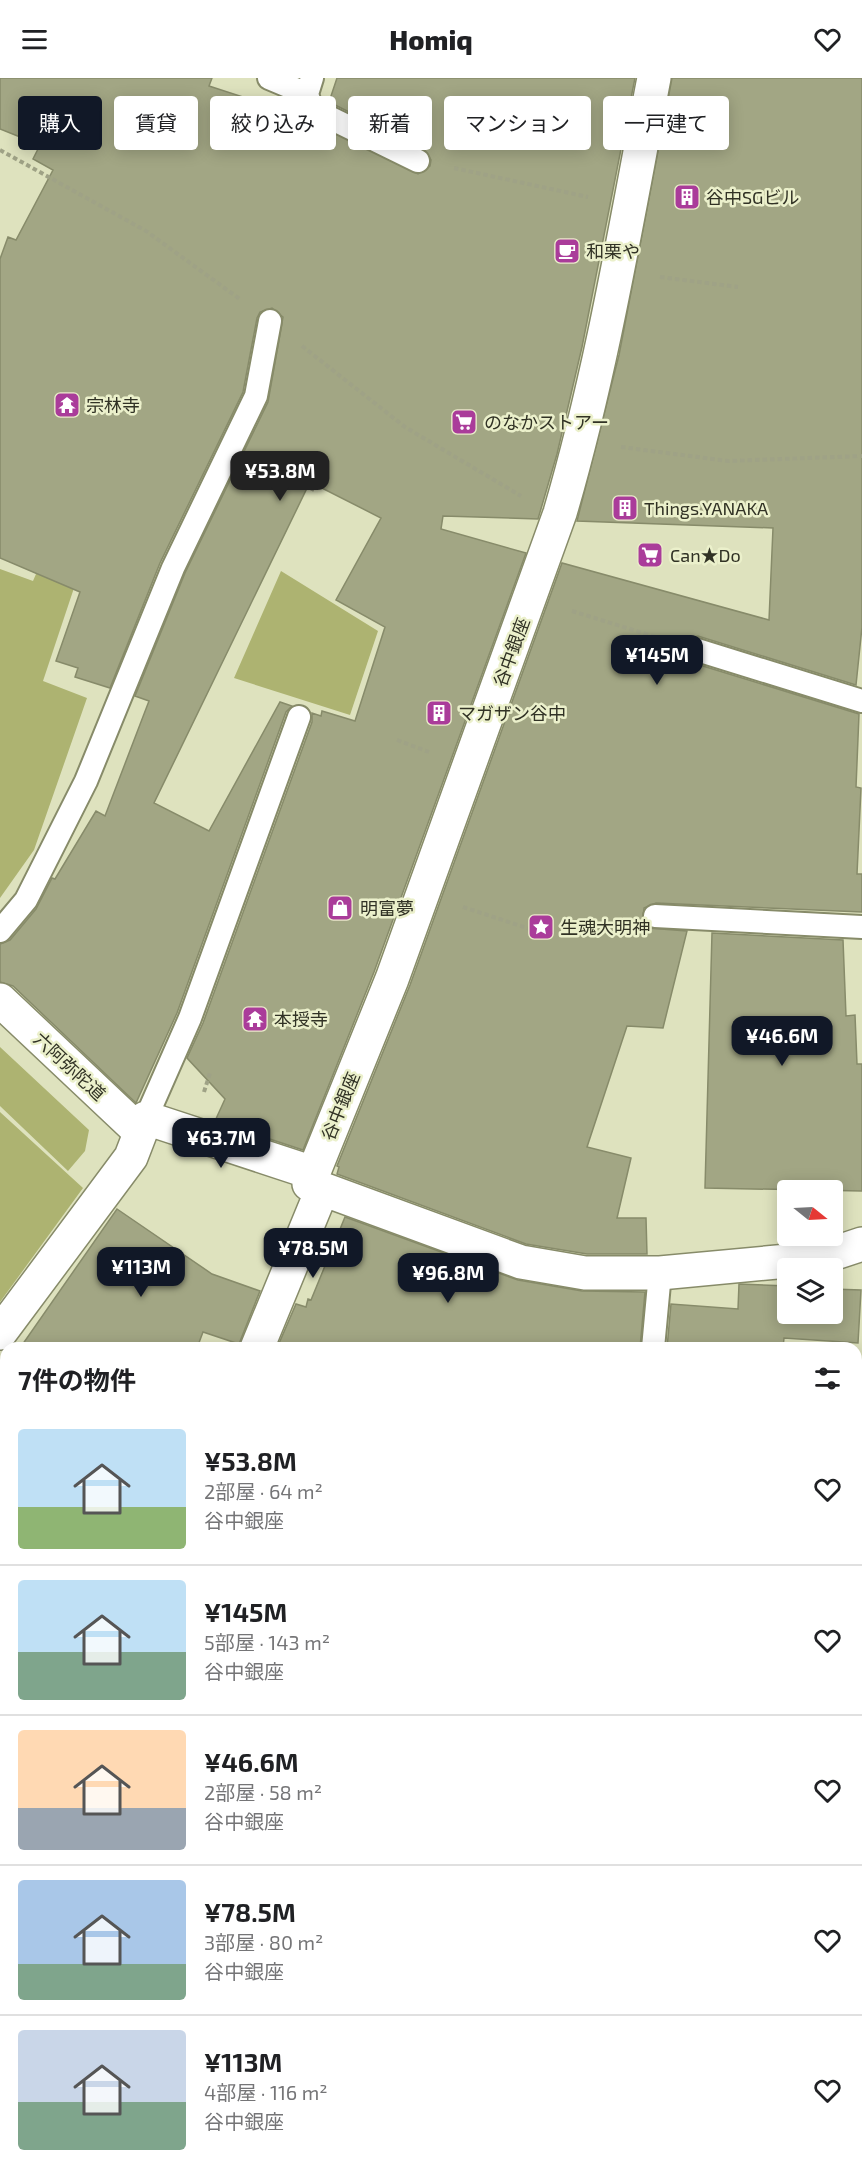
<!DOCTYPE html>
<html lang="ja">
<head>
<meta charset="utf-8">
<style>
	:root { --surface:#fff; --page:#f6f6f6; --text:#202124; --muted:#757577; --line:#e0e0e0; --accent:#111827 }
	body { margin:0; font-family:"Exo 2","Noto Sans JP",sans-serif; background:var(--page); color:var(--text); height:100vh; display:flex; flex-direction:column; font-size:22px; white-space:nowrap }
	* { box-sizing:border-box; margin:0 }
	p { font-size:20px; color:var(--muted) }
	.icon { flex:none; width:33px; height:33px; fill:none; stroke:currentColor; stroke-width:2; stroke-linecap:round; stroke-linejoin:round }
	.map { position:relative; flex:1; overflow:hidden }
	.side { position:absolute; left:0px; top:1264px; width:862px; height:836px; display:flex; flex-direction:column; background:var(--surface); border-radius:18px 18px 0 0; box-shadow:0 3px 15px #0003 }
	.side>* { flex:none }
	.hud { position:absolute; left:18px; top:18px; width:826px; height:54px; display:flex; gap:12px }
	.needle { width:39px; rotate:108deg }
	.fabs { position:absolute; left:777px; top:1102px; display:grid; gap:12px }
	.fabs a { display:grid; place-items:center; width:66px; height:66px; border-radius:6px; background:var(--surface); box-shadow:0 3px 15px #0003; font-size:30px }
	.price { position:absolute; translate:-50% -51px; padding:0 14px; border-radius:12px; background:var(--accent); color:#fff; font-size:20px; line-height:39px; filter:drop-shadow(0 2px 3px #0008) }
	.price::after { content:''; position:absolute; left:50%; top:36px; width:18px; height:14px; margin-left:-9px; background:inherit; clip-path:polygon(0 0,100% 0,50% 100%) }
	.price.selected { background:#222; color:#fff }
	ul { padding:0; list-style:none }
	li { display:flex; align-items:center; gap:18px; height:150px; padding:0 18px }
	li+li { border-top:2px solid var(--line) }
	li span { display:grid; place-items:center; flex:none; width:168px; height:120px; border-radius:6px; color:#555 }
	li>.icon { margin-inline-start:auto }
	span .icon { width:72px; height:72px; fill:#fffc; stroke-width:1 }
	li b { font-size:26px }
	h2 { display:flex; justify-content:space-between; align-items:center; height:72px; padding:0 18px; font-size:26px }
	.tag { padding:0 21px; border-radius:6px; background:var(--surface); box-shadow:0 3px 15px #0003; font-size:21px; line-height:54px }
	.tag.selected { background:var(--accent); color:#fff }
	header { display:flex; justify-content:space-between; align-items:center; height:78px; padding:0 18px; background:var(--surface); font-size:27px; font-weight:800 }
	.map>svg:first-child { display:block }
	.green { fill:#adb371 }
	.building { fill:#a2a684; stroke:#878b6a; stroke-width:1.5 }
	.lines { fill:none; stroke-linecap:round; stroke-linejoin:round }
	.lane-casing { stroke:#878b69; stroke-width:26 }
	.street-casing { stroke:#878b69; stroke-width:36 }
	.path { stroke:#9fa286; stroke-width:4; stroke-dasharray:4.5 3; stroke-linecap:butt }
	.lane { stroke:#fff; stroke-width:22 }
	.street { stroke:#fff; stroke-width:33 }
	.labels { text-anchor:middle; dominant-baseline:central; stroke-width:5; stroke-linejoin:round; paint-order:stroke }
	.poi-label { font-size:18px; fill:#313225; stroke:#ebf0cb; text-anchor:start }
	.street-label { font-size:18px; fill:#313225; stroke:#ebf0cb }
</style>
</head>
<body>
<header><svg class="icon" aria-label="menu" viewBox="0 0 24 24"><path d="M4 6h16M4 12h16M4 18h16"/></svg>Homiq<svg class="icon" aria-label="heart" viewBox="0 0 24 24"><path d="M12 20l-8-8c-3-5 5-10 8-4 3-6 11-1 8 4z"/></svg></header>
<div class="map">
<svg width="862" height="2099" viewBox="0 0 862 2099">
	<rect width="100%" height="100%" fill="#dee2be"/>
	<!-- green -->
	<path class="green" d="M81,391L110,402L43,603L87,620L34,772L0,820V491L33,503Z
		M281,493L378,553L350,637L234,600Z
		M0,969L89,1052L85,1073L68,1093L0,1028Z
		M0,1034L83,1110L0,1224Z
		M858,1686L862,1687V2033L856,2032Z"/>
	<!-- building -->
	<path class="building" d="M0,0H212L209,8L301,38L418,96L430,88L431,82L424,71L329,24L337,0H635L582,269L557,376L538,441L443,438L441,451L526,475L374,894L303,1072L215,1043L225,1021L187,980L203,945L312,644V635L321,638L322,633L355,643L385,549L336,522L381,440L310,404L154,725L209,753L280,624L292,628L286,634L177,935L136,1025L13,908L0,904V866L10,862L36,831L52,800L55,801L96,733L105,738L149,623L135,618L185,495L268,324L283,239L272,230L260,234L257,240L243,314L160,485L110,610L75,599L78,590L56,583L80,514L0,480V181L8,159L16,162L53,92L33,81L40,67L0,51Z
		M672,0H862V549L856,607L698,558L685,561L681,573L690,584L859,636L856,709L861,710L857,796H862V834L656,825L644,830L643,844L648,850L687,853L663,950L627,948L587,1069L631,1080L617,1140H646L647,1176H587L526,1166L337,1096L339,1089L337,1088L410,907L562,485L769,542L773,450L577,443L619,277Z
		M712,855L843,862L846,938L855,937L857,986H862V1113L705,1110Z
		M117,1131L212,1196L260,1213L239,1266L203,1254L197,1270H20Z
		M345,1139L518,1202L582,1213L645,1214L640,1270H277L296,1226L306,1229L308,1221L311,1222Z
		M739,1206L788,1208V1236H832V1211L861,1212L858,1265L784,1260L783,1270H667L671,1226L738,1231Z"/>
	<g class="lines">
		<!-- lane casing -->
		<g class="lane-casing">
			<path id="lane" d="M269,0L307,16L312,0
				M307,16L312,31L418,83
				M694,571L862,623
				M655,838L862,849
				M0,853L26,822L86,703L173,490L256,318L270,243
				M146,1040L190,940L299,639
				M653,1270L660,1195
				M856,1549L862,1484
				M0,2039L6,2038"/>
		</g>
		<!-- street casing -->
		<g class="street-casing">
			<path id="street" d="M654,0C626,146 602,292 560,435L392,901L309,1106L521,1184L585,1195H660L820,1180L862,1166
				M0,922L140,1054
				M0,1255L131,1079L146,1040L313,1095
				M257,1270L322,1112
				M0,1933L6,1918"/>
		</g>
		<!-- path -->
		<path class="path" d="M0,72L146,153L241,222
			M454,90L588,119
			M660,199L738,209
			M302,268L405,349L521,418
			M621,369L728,383L862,378
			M264,385L316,413
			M572,533L659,560
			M397,662L429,674
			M463,829L530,851
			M204,1014L210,995
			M0,1497H6"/>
		<!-- lane -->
		<use href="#lane" class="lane"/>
		<!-- street -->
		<use href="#street" class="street"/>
	</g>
	<!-- icons -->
	<defs>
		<g id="building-square" transform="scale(1.35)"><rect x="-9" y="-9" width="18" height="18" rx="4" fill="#aa3c9a" stroke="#ebf0cb"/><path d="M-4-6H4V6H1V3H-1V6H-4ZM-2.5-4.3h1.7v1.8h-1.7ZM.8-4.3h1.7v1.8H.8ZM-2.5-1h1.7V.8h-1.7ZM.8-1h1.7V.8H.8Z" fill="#fff"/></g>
		<g id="cafe-square" transform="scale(1.35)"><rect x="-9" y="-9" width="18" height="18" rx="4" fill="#aa3c9a" stroke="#ebf0cb"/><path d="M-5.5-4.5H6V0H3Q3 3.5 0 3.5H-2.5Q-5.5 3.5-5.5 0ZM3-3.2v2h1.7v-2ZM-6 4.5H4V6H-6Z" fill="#fff"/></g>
		<g id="temple-square" transform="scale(1.35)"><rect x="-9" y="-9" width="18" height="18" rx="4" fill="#aa3c9a" stroke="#ebf0cb"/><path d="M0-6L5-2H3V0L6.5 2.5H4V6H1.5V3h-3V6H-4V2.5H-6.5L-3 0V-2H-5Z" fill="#fff"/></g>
		<g id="supermarket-square" transform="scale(1.35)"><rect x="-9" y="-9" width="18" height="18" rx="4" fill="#aa3c9a" stroke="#ebf0cb"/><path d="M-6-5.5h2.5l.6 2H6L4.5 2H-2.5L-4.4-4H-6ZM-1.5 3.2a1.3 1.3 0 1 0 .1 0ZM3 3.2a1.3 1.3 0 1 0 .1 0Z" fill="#fff"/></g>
		<g id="shop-square" transform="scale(1.35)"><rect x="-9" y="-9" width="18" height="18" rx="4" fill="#aa3c9a" stroke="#ebf0cb"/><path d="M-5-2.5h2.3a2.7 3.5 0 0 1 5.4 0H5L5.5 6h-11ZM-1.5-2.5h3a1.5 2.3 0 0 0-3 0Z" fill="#fff"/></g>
		<g id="sight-square" transform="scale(1.35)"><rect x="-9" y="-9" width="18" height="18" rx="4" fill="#aa3c9a" stroke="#ebf0cb"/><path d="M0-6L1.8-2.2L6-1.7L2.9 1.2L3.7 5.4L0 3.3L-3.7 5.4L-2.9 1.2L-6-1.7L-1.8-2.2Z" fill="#fff"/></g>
	</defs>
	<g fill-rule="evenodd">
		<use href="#building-square" x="687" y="119"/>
		<use href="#cafe-square" x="567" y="173"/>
		<use href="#temple-square" x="67" y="327"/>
		<use href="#supermarket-square" x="464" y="344"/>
		<use href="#building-square" x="625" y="430"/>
		<use href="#supermarket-square" x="650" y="477"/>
		<use href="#building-square" x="439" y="635"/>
		<use href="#shop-square" x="340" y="830"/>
		<use href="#sight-square" x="541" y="849"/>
		<use href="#temple-square" x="255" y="941"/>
	</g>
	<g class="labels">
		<!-- poi labels -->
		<g class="poi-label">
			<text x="706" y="119">谷中SGビル</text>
			<text x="586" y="173">和栗や</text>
			<text x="86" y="327">宗林寺</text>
			<text x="484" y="344">のなかストアー</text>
			<text x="644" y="430">Things.YANAKA</text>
			<text x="670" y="477">Can★Do</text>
			<text x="458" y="635">マガザン谷中</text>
			<text x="360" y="830">明富夢</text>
			<text x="560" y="849">生魂大明神</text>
			<text x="274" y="941">本授寺</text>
		</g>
		<!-- street labels -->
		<g class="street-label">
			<text transform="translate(511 574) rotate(-70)">谷中銀座</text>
			<text transform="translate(70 988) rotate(43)">六阿弥陀道</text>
			<text transform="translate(340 1028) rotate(-68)">谷中銀座</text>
		</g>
	</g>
</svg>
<div class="fabs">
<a><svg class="needle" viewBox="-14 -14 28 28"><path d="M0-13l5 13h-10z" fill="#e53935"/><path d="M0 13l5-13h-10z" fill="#757577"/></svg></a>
<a><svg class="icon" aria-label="layers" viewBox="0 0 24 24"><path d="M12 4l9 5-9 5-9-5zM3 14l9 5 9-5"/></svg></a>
</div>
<b class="price selected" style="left:280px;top:424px">¥53.8M</b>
<b class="price" style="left:657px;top:608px">¥145M</b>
<b class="price" style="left:782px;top:989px">¥46.6M</b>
<b class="price" style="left:221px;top:1091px">¥63.7M</b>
<b class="price" style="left:313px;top:1201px">¥78.5M</b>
<b class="price" style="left:141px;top:1220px">¥113M</b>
<b class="price" style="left:448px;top:1226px">¥96.8M</b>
<div class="hud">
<a class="tag selected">購入</a>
<a class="tag">賃貸</a>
<a class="tag">絞り込み</a>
<a class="tag">新着</a>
<a class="tag">マンション</a>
<a class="tag">一戸建て</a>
</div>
<section class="side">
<h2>7件の物件<svg class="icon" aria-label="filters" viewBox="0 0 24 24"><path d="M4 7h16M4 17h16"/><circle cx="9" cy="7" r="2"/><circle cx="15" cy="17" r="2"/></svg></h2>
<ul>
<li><span style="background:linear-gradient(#bfe0f5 65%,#8fb573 0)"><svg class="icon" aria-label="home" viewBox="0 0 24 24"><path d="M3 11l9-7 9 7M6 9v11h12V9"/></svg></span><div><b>¥53.8M</b><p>2部屋 · 64 m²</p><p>谷中銀座</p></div><svg class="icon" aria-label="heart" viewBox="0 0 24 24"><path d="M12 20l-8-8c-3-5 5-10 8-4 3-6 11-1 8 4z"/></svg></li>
<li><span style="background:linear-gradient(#bfe0f5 60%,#7fa58c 0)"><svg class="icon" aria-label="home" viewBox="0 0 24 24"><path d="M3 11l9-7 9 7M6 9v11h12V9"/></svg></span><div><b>¥145M</b><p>5部屋 · 143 m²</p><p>谷中銀座</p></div><svg class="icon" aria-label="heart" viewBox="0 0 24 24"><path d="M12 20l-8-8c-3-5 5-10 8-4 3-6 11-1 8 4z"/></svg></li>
<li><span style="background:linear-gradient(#ffd9b3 65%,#9aa5b1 0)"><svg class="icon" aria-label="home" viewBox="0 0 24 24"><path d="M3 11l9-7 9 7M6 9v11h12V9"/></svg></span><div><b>¥46.6M</b><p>2部屋 · 58 m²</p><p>谷中銀座</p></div><svg class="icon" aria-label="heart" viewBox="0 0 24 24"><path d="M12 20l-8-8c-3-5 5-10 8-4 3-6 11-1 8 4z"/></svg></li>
<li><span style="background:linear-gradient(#a9c7e8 70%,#7fa58c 0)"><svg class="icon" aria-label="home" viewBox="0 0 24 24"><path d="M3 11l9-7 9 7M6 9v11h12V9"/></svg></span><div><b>¥78.5M</b><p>3部屋 · 80 m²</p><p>谷中銀座</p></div><svg class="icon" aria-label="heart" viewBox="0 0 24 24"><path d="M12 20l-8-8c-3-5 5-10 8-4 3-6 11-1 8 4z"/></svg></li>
<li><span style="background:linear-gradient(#c9d6e8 60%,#7fa58c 0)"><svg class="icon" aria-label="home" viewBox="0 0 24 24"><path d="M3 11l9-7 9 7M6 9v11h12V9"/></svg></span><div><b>¥113M</b><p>4部屋 · 116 m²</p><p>谷中銀座</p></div><svg class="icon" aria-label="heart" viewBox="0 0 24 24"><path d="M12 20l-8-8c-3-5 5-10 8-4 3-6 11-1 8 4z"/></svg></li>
</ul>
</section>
</div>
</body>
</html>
